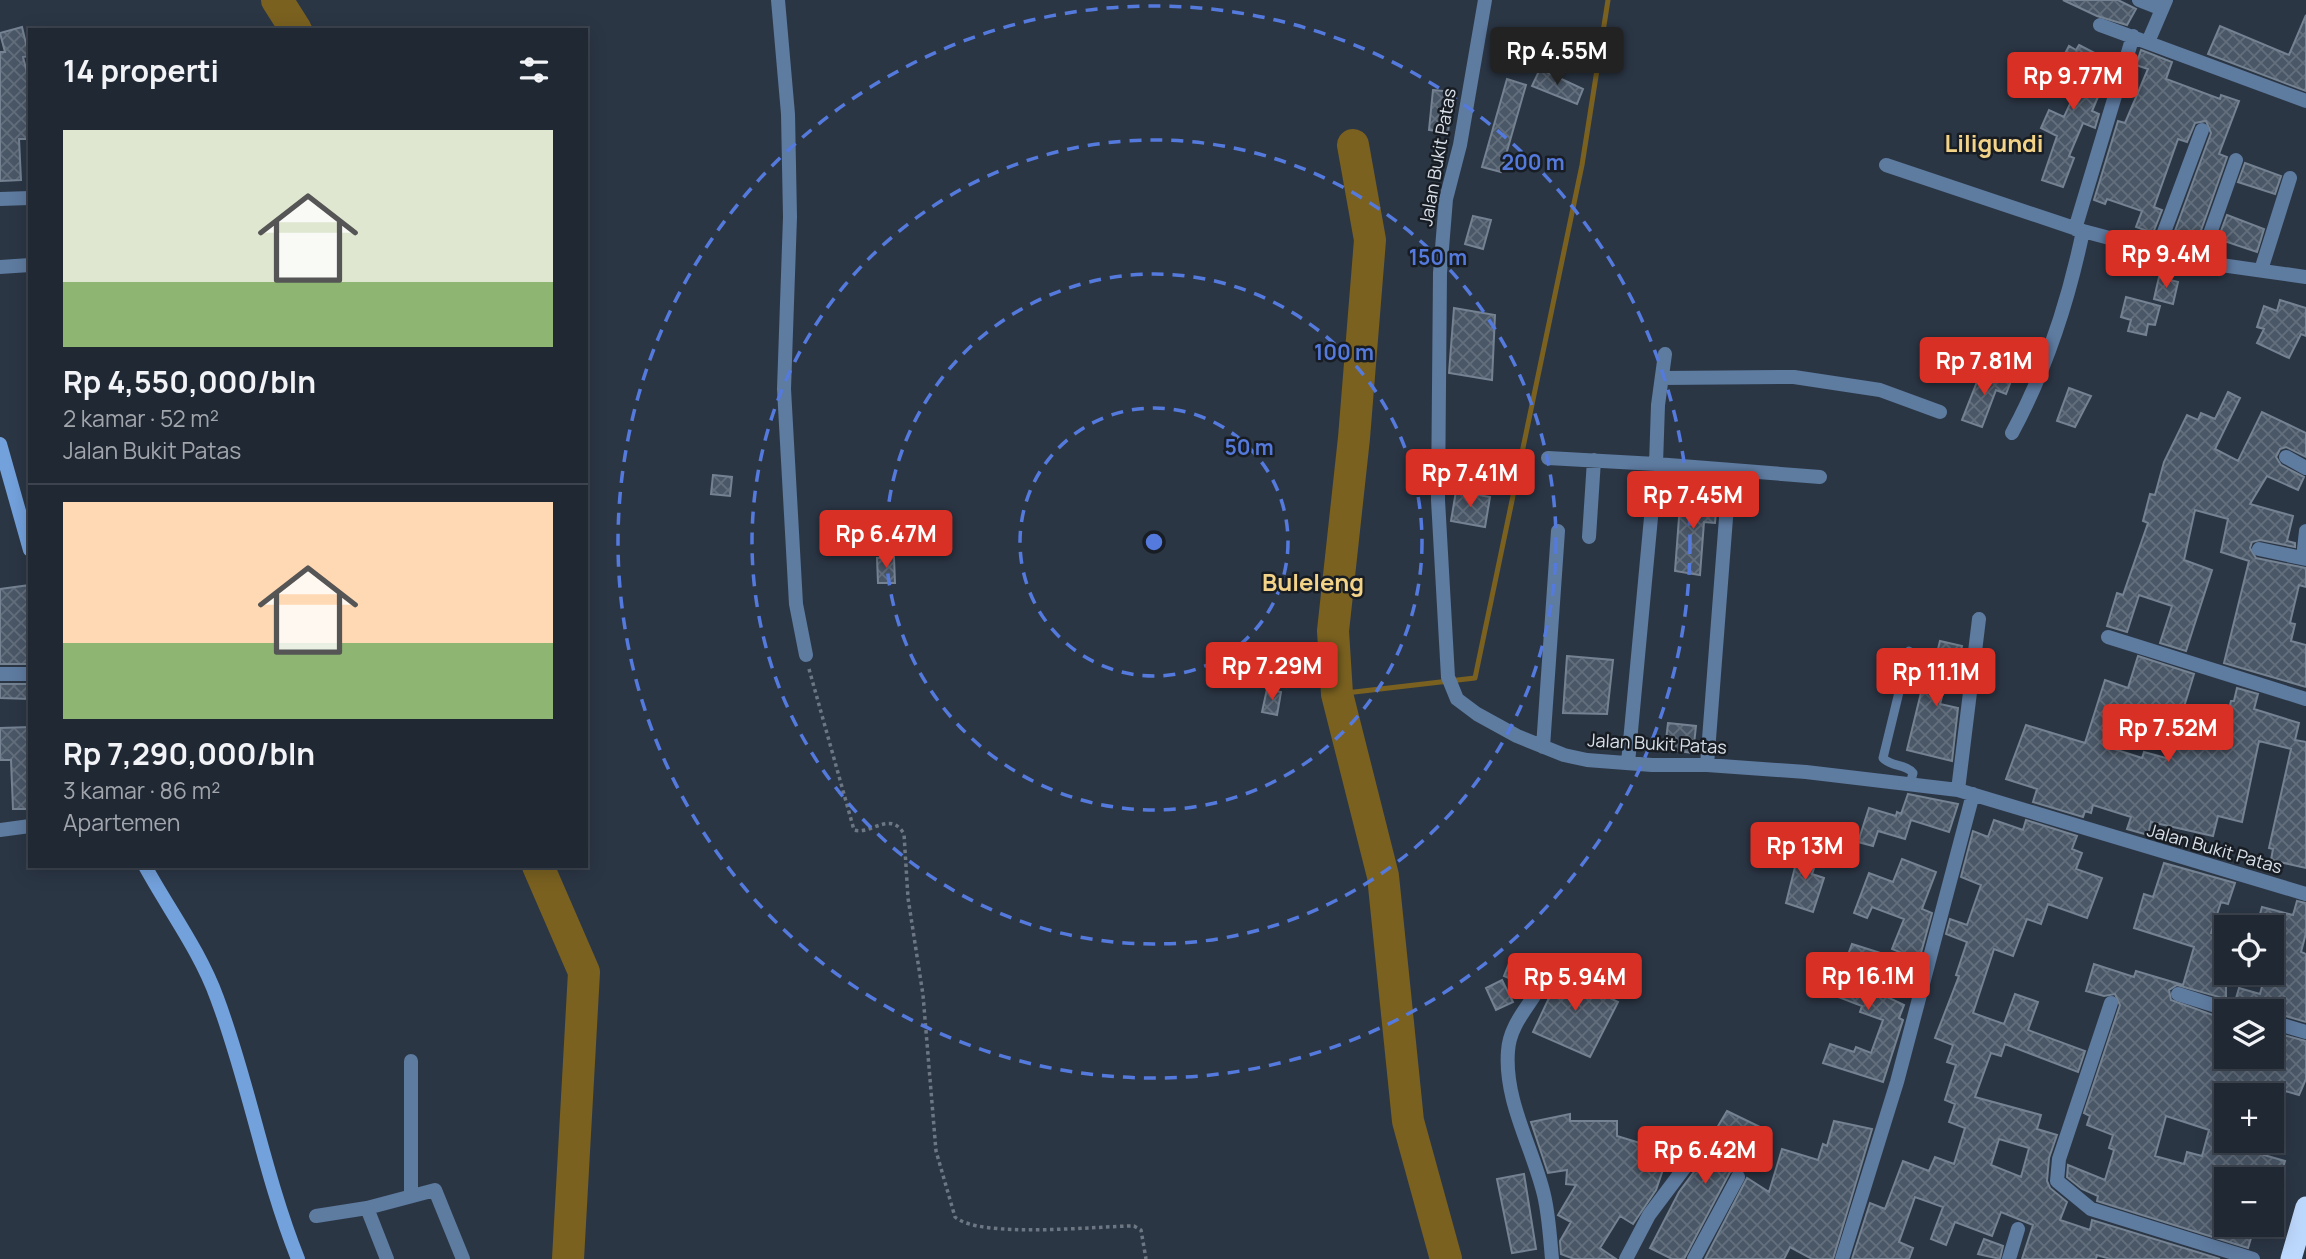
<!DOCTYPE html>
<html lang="id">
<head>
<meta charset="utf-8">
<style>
	:root { --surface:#202834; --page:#2d3440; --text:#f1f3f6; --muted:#a2a6ac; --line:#3d444f; --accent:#d93025 }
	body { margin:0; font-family:Manrope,sans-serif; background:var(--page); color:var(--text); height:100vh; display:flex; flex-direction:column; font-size:26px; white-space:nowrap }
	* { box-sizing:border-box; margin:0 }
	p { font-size:23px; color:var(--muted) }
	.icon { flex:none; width:38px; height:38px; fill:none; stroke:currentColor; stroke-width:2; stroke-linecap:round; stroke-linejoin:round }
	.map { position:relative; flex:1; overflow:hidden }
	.details { position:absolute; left:28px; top:28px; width:560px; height:840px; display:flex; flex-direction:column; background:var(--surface); border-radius:0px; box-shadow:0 4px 18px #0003,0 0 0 2px var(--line) }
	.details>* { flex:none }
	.fabs { position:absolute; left:2214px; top:915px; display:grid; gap:14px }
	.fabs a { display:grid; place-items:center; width:70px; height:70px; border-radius:0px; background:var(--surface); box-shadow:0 4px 18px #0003,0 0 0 2px var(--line); font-size:35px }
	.price { position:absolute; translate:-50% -60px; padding:0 16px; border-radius:7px; background:var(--accent); color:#fff; font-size:23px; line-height:46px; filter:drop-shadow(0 2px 4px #0008) }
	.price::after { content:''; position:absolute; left:50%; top:42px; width:21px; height:16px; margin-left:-10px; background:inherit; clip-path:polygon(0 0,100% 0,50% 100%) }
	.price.current { background:#222; color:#fff }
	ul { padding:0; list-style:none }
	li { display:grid; align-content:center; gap:14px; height:371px; padding:0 35px }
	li+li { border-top:2px solid var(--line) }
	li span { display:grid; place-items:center; height:217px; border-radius:0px; color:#555 }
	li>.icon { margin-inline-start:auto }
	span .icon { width:126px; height:126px; fill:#fffc; stroke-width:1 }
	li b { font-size:30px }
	h2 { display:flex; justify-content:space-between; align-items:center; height:84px; padding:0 35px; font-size:30px }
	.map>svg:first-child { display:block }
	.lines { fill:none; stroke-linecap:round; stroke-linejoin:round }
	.stream { stroke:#7a6120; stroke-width:5 }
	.river { stroke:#7a6120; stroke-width:32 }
	.building { fill:url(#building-cross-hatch); stroke:#748292; stroke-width:2; fill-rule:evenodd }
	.path { stroke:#6d7783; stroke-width:3.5; stroke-dasharray:3.5 3.5; stroke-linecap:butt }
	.lane { stroke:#5e7ba0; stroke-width:9 }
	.street { stroke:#5e7ba0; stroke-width:14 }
	.secondary { stroke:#73a1dc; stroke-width:14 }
	.highway { stroke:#bcd8fc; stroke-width:21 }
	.ring { fill:none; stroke:#557add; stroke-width:3.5; stroke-dasharray:12 9 }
	.labels { text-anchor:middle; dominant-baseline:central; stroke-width:5; stroke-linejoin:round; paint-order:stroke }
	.street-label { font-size:18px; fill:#d9e0e9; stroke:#181d24 }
	.district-label { font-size:24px; font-weight:bold; fill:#f2d388; stroke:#181d24 }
	.centre { fill:#557add; stroke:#181d24; stroke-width:3.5 }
	.ring-label { font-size:21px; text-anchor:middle; font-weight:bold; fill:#557add; stroke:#181d24; stroke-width:5; stroke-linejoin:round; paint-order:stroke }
</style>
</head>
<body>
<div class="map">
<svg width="2306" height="1259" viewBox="0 0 2306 1259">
	<defs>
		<pattern id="building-cross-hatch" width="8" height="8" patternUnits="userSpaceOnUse" patternTransform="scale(1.75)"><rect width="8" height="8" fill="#4a5767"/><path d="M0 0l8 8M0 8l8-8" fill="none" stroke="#646f7d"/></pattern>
	</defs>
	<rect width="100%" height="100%" fill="#2b3645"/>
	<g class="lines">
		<!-- stream -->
		<path class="stream" d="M1337,694L1475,678L1582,165L1608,0"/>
		<!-- river -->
		<path class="river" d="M277,0L296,30
			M1353,145L1370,240L1354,438L1333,631L1337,694L1383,876L1408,1121L1446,1259
			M538,866L584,972L568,1259"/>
	</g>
	<!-- building -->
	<path class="building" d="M2063,0H2118L2136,9L2127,25L2097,16Z
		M2306,15V91L2208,54L2220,26L2289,55Z
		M22,27L29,56L23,57L30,84V139H19L21,180L0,181V52H5L0,33Z
		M2079,45L2108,60L2092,89L2100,92L2092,111L2099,114L2095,128L2083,123L2069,156L2074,158L2063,187L2042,180L2057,136L2041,128L2049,110L2064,117L2081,80L2058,67L2069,46L2076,50Z
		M2141,50L2172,62L2166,79L2220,99L2221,95L2239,101L2219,154L2227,157L2194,250L2177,246L2178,242L2172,239L2211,133L2206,121L2195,123L2187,142L2178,139L2154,207L2162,210L2153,233L2136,227L2142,211L2107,199L2105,204L2094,200L2118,121L2125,123L2148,69L2136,65Z
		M1540,69L1583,89L1577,104L1532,86Z
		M1507,79L1526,85L1501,172L1482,167Z
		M1433,90L1452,92L1448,133L1429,130Z
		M2245,163L2281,176L2275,194L2238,182Z
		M2227,215L2264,229L2257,252L2218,239Z
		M1473,216L1491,220L1483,249L1465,244Z
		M2159,277L2178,282L2173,304L2154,299Z
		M2126,297L2160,306L2155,325L2148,324L2146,335L2128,331L2131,320L2121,317Z
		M2280,300L2306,308V336L2301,334L2289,358L2257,343L2264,329L2257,327L2264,306L2277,311Z
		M1454,308L1495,315L1492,380L1449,373Z
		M1982,369L2011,381L2006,394L1996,390L1982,427L1962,420Z
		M2069,388L2091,396L2075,427L2057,421Z
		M2228,392L2240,398L2215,449L2238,461L2262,412L2306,433V457L2286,447L2280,449L2276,457L2281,465L2304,477L2298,490L2267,476L2250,504L2293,516L2287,541L2295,543V547L2260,540L2252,542L2250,548L2256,558L2306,568V587L2299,585L2290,623L2295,624L2291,641L2306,645V687L2224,663L2249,561L2221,552L2228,519L2195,510L2184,560L2212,570L2186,651L2160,643L2172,606L2139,595L2127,632L2107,626L2117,593L2123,595L2148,523L2143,521L2150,494L2155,495L2164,462L2187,415L2198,420L2201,413L2215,419Z
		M713,475L732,477L730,496L711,494Z
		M1456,491L1490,497L1485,527L1451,521Z
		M1681,491L1700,493L1699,498L1717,501L1715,523L1704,522L1700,575L1675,571Z
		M894,557L895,583H878L877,558Z
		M30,585V664H0V589Z
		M1940,641L1962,646L1955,673L1949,671L1940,704L1958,708L1952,761L1907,750L1930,656L1936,657Z
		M1567,656L1613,660L1607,714L1563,713Z
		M2138,656L2194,674L2180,720L2145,709L2140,725L2117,718L2108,747L2142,758L2144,752L2166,758L2177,726L2222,736L2231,701H2234L2237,688L2258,694L2254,709L2299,723L2295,740L2306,742V868L2271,860L2273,849L2269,848L2291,749L2259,741L2242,822L2218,816L2213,836L2151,822L2148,835L2127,829L2131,817L2093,805L2091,813L2085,811L2083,817L2033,802L2037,789L2006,779L2026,725L2085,743L2105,680L2128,688Z
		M0,684H30V699L0,698Z
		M1267,689L1281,692L1277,715L1262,712Z
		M1668,723L1696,726L1693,753L1665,749Z
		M30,727V809H13L11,760H0V728Z
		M1908,794L1958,804L1949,832L1911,820L1905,839L1878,831L1873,846L1858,842L1869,808L1896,816L1897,812L1901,814Z
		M1994,820L2023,830L2026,820L2077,836L2072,849L2082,853L2076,869L2102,878L2087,918L2048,904L2041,924L2027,919L2013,956L1994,949L1973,1013L2004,1024L2015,994L2038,1002L2028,1030L2085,1051L2078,1072L2005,1044L2001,1056L1991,1053L1975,1097L2041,1115L2037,1129L2057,1135L2049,1158L2047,1181L2050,1188L2067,1202L2060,1220L2090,1230L2092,1220L2220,1259H2110L2097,1255L2096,1259H2022L2033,1225L2001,1212L1992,1236L1955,1222L1946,1245L1931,1239L1943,1207L1915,1197L1899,1242L1913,1248L1909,1259H1852L1870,1203L1885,1209L1903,1161L1929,1171L1935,1157L1954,1164L1965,1128L1949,1122L1955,1104L1945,1100L1956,1065L1947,1062L1953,1045L1935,1038L1959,976L1956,975L1967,942L1946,934L1950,919L1967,925L1981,885L1961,877L1973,831L1988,837ZM1999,1139L2029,1148L2021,1177L1991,1165Z
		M1800,847L1819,854L1812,874L1824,878L1813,912L1786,903Z
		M1902,859L1936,872L1922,909L1932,913L1919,960L1892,949L1904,919L1872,907L1867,918L1854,913L1869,873L1893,882Z
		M2164,863L2235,883L2228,904L2221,902L2211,933L2226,937V966L2221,984L2226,985V999L2177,985L2169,990L2171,1000L2224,1019L2218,1041L2226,1043V1057H2272V1032L2306,1041V1079L2299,1095L2278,1089L2276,1096H2226V1141H2268L2264,1155L2285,1161L2280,1180H2253L2239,1176L2238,1180H2226V1225H2255L2248,1248L2097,1201L2098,1196L2082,1189L2067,1177L2068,1165L2105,1180L2114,1150L2109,1148L2113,1135L2087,1125L2090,1116L2084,1113L2120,1005L2115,994L2104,996L2086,991L2094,964L2134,977L2136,971L2183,985L2194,947L2134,928L2144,894L2153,897ZM2166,1116L2209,1130L2202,1156L2187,1152L2184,1164L2155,1156Z
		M2297,901L2306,903V933L2301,952L2306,954V1022L2272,1012H2244L2242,1005L2235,1002L2239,988L2260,994L2265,975L2272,977V928H2256L2262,907L2293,915Z
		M1852,944L1896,958L1883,995L1904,1005L1899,1018L1903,1020L1883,1082L1823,1063L1830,1044L1854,1052L1856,1047L1871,1053L1883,1020L1860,1012L1862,1006L1833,995Z
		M1510,961L1531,970L1524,985L1504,976Z
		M1558,961L1584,974L1580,983L1618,1002L1590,1057L1533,1032L1557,981L1552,984Z
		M1502,980L1513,1002L1496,1010L1486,988Z
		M1727,1111L1760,1127L1741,1168L1730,1172L1684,1259H1672L1650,1248L1679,1192L1711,1149V1138Z
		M1570,1114V1121H1617V1136L1669,1152L1656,1190L1633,1224L1620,1216L1600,1248L1616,1259H1574L1561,1254L1560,1241L1571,1222L1558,1215L1576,1185L1566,1184L1567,1170L1548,1173L1531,1122Z
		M1834,1121L1872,1129L1833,1259H1812L1790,1247L1784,1259H1705L1747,1178L1769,1192L1782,1149L1818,1160L1823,1144L1827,1146Z
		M1524,1174L1536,1249L1512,1253L1497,1179Z
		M1984,1239L2003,1246L2000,1259L1978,1254Z"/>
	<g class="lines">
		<!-- path -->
		<path class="path" d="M809,669L854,830C872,835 890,810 904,834L908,898L923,995L936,1151L955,1217C981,1239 1096,1226 1134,1226L1141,1230L1146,1259"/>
		<!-- lane -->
		<path class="lane" d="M1909,651L1883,758C1891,767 1906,764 1913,773L1910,784"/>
		<!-- street -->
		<path class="street" d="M778,0L788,114L790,217L784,389L796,604L806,655
			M1485,0L1460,145L1446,199L1440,273L1438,500L1448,677L1457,699L1477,714L1517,736L1564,755L1587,760L1652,765H1707L1806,772L1958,790L2306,894
			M2139,0L2162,9
			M2100,25L2306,101
			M2148,42L2166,0
			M1886,165L2083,231L2200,262L2306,277
			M0,199L30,198
			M2075,229L2133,36
			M2157,251L2202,130
			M2200,262L2236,160
			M0,267L30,265
			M2261,270L2290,178
			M1662,378L1794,377L1880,390L1940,412
			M2012,433C2047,368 2068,303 2083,231
			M2286,457L2306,468
			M1548,458L1656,464L1658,405L1665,354
			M1589,537L1594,460
			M2259,549L2306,559
			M2303,558L2306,531
			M2108,637L2306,699
			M0,674H30
			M1543,747L1558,531
			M1628,763L1656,464L1820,477
			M1707,765L1727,505
			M1958,790L1979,619
			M0,830L30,826
			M1548,966C1541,998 1510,1017 1508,1051C1504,1101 1533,1148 1544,1195C1549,1216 1550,1238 1552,1259
			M2178,994L2235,1012
			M2111,1003L2059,1159L2057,1181L2091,1209L2253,1259
			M2272,1022L2306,1032
			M411,1061V1196
			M367,1208L387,1259
			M316,1216L367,1208L435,1190L463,1259
			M1626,1259L1649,1215L1703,1143
			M1694,1259L1738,1177
			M1842,1259L1897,1082L1973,794
			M2009,1259L2018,1229"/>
		<!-- secondary -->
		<path class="secondary" d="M0,444L30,550
			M145,866C169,910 200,951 217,998C249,1083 264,1174 298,1259"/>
		<!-- highway -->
		<path class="highway" d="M2291,1259L2306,1207"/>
	</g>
	<!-- distance rings -->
	<g class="ring">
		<circle cx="1154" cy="542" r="134"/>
		<circle cx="1154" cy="542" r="268"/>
		<circle cx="1154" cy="542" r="402"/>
		<circle cx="1154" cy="542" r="536"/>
	</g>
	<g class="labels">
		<!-- street labels -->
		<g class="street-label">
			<text transform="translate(1437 157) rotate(-80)">Jalan Bukit Patas</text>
			<text transform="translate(1657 743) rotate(3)">Jalan Bukit Patas</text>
			<text transform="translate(2215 848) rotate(16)">Jalan Bukit Patas</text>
		</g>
		<!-- district labels -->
		<g class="district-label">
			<text x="1994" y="142">Liligundi</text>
			<text x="1313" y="581">Buleleng</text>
		</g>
	</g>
	<circle cx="1154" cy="542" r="10" class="centre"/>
	<g class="ring-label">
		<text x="1533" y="170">200 m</text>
		<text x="1438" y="265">150 m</text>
		<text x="1344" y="360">100 m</text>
		<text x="1249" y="455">50 m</text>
	</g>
</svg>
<div class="fabs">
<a><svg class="icon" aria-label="locate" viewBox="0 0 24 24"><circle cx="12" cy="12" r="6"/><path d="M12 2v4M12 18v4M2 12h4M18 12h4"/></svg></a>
<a><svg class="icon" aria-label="layers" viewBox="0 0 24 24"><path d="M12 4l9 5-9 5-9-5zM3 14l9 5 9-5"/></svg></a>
<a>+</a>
<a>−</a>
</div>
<b class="price current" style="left:1557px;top:87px">Rp 4.55M</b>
<b class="price" style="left:2073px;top:112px">Rp 9.77M</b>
<b class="price" style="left:2166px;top:290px">Rp 9.4M</b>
<b class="price" style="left:1984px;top:397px">Rp 7.81M</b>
<b class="price" style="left:1470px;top:509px">Rp 7.41M</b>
<b class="price" style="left:1693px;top:531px">Rp 7.45M</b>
<b class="price" style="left:886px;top:570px">Rp 6.47M</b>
<b class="price" style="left:1272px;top:702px">Rp 7.29M</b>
<b class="price" style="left:1936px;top:708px">Rp 11.1M</b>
<b class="price" style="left:2168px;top:764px">Rp 7.52M</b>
<b class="price" style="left:1805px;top:882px">Rp 13M</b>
<b class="price" style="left:1868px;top:1012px">Rp 16.1M</b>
<b class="price" style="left:1575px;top:1013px">Rp 5.94M</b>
<b class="price" style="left:1705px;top:1186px">Rp 6.42M</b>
<section class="details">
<h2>14 properti<svg class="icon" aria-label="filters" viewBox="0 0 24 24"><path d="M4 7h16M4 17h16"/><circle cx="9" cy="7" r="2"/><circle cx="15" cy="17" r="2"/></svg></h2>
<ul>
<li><span style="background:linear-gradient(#dfe7d0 70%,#8fb573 0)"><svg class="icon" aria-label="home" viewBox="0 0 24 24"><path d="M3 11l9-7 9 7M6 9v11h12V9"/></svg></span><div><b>Rp 4,550,000/bln</b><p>2 kamar · 52 m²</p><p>Jalan Bukit Patas</p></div></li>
<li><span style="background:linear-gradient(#ffd9b3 65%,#8fb573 0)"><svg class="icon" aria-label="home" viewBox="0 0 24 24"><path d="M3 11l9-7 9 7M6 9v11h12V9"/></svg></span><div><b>Rp 7,290,000/bln</b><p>3 kamar · 86 m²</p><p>Apartemen</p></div></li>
</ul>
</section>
</div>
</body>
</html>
